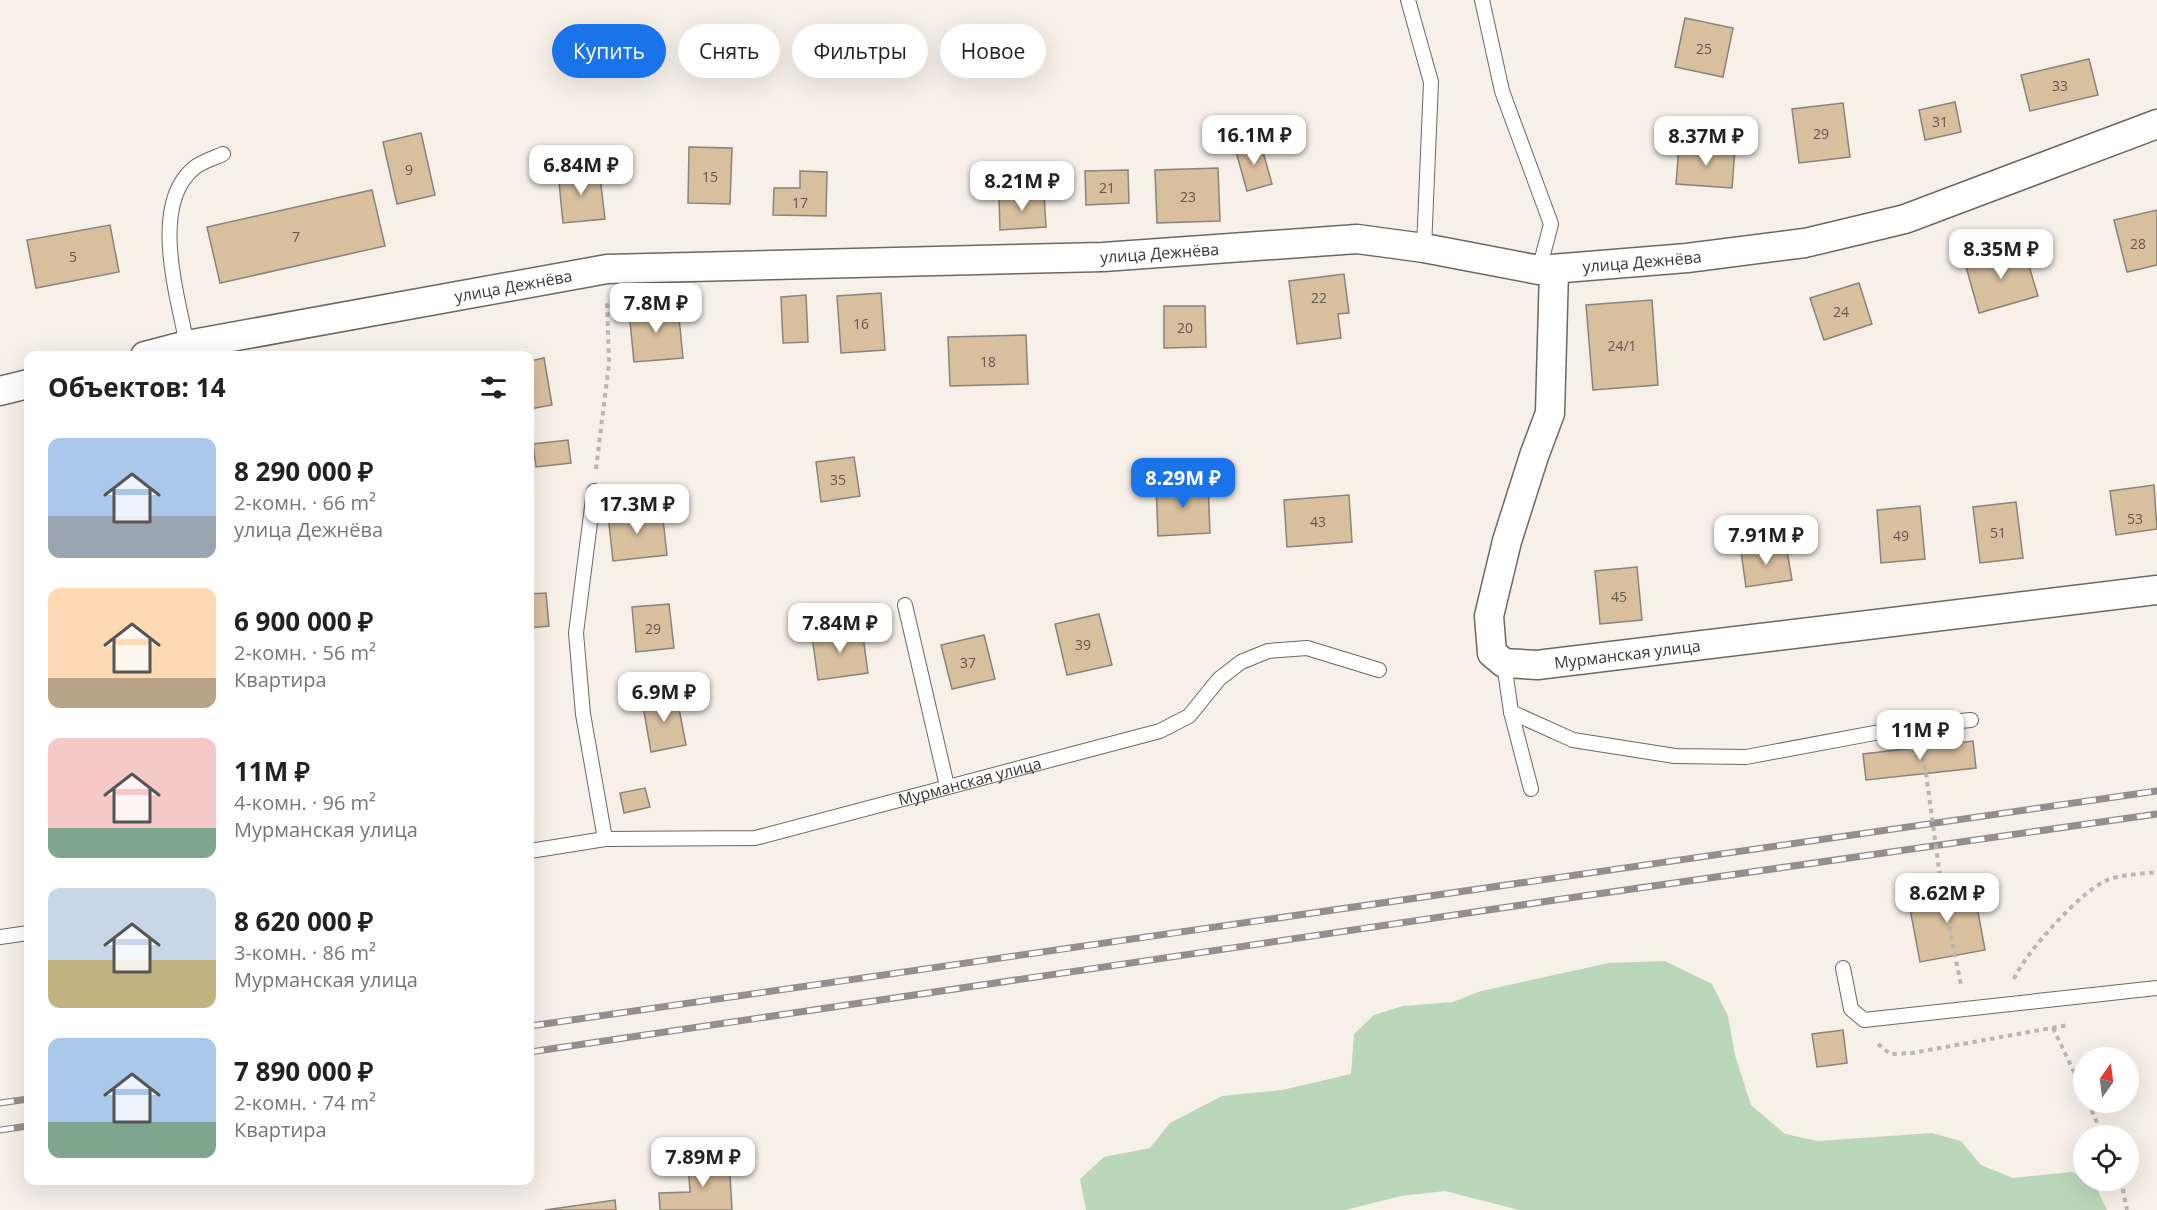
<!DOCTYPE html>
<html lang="ru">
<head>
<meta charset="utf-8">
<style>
	:root { --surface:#fff; --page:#f6f6f6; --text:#222; --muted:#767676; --accent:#1a73e8 }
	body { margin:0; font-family:"Open Sans",sans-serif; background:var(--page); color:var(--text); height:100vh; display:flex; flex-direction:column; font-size:22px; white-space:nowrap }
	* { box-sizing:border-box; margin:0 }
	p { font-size:20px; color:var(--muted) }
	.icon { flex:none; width:33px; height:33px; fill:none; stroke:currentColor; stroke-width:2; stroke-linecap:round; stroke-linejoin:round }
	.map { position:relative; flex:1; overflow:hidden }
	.panel { position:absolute; left:24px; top:351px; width:510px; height:834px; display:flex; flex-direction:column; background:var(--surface); border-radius:12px; box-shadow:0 6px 24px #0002 }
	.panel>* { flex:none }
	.hud { position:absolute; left:552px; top:24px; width:570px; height:54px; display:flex; gap:12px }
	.needle { width:39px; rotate:14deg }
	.buttons { position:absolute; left:2073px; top:1047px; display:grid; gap:12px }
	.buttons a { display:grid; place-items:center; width:66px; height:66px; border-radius:50%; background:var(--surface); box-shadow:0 6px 24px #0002; font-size:30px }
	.price { position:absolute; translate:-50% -51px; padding:0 14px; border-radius:12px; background:#fff; color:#222; font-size:20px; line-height:39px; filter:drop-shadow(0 2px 3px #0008) }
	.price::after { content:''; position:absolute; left:50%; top:36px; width:18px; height:14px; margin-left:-9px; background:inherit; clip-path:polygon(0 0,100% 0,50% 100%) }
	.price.on { background:var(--accent); color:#fff }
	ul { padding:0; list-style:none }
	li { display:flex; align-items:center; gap:18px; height:150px; padding:0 24px }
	li span { display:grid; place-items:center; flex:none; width:168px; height:120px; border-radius:12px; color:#555 }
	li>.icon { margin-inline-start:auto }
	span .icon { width:72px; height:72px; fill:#fffc; stroke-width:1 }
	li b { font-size:26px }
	h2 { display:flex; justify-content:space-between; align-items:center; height:72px; padding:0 24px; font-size:26px }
	.chip { padding:0 21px; border-radius:27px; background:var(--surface); box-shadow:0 6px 24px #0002; font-size:21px; line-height:54px }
	.chip.on { background:var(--accent); color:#fff }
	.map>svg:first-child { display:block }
	.green { fill:#bbd7b9 }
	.building { fill:#d8bf9e; stroke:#89837d; stroke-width:1.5 }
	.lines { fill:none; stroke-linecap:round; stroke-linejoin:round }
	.lane-casing { stroke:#6d6761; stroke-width:16 }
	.street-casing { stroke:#6d6761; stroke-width:31 }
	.path { stroke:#bbb5b0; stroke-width:4; stroke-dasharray:4.5 4.5; stroke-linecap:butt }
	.lane { stroke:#fff; stroke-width:14 }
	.street { stroke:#fff; stroke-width:28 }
	.rail-casing { stroke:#948f8b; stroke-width:7 }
	.rail { stroke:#fff; stroke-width:4.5; stroke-dasharray:14; stroke-linecap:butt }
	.path-bridge { stroke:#bbb5b0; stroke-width:4; stroke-dasharray:4.5 4.5; stroke-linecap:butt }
	.labels { text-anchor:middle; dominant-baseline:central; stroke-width:4.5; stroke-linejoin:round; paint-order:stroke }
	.number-label { font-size:14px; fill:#61584e }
	.street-label { font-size:16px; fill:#393634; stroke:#fff }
</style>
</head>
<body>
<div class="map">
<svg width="2157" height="1210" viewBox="0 0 2157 1210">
	<rect width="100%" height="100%" fill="#f7f0e9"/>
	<!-- green -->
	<path class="green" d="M1665,961L1712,984L1728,1016L1735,1055L1751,1105L1785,1134L1818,1141L1932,1133L1961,1141L1981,1165L2013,1178L2072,1172L2095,1185L2107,1210H1519L1445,1191L1401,1196L1345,1210H1086L1080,1179L1104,1157L1150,1148L1170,1123L1222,1096L1282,1090L1351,1074L1354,1034L1374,1015L1403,1006L1453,1002L1481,991L1609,963Z"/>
	<!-- building -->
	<path class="building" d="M1685,18L1733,28L1723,77L1675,67Z
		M2089,59L2098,95L2030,111L2021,75Z
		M1955,102L1961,132L1925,140L1919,110Z
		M1843,103L1850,157L1799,163L1792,109Z
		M421,133L435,195L397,204L383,142Z
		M1260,141L1272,184L1247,191L1235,148Z
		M1679,146L1735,149L1732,188L1676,184Z
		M689,147L732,148L730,204L688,203Z
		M599,168L605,219L563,223L558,172Z
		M1218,168L1220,221L1157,223L1155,170Z
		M1128,170L1129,203L1086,205L1085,171Z
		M800,171L827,172L826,216L773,215L774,188H800Z
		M372,190L385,246L220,283L207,227Z
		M1044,194L1046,227L1000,230L999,197Z
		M2157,210V265L2127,272L2114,220Z
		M110,225L119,272L36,288L27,240Z
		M2023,246L2038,296L1979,313L1965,263Z
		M1344,274L1349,313L1338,314L1341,338L1297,344L1289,281Z
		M1859,283L1872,324L1824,340L1810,298Z
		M881,293L885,350L841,353L837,296Z
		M806,295L808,342L783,343L781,297Z
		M1652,300L1658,385L1593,390L1586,305Z
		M1164,306H1205L1206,347L1164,348Z
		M678,307L683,358L634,362L629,311Z
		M1026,335L1028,384L950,386L948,337Z
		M544,358L552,405L530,409V361Z
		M568,440L571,463L536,467L533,444Z
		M854,457L860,496L821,502L816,462Z
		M1208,482L1210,533L1158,536L1156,484Z
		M2154,485L2157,529L2116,535L2110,491Z
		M1349,495L1352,542L1287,547L1284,500Z
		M2016,502L2023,558L1980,563L1973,507Z
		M1920,506L1925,559L1881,563L1877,510Z
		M662,510L667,555L613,561L608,515Z
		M1786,545L1792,580L1746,587L1741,552Z
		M1637,567L1642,620L1600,624L1595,571Z
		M546,593L549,626L530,628V594Z
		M669,604L674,648L636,652L632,607Z
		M1099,614L1112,665L1067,675L1055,624Z
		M862,629L868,673L818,680L812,636Z
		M984,635L995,679L952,689L941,645Z
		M676,693L686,745L651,752L642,700Z
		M1973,741L1976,768L1866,780L1863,754Z
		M645,788L650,807L624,813L620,793Z
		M1973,885L1985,950L1920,962L1908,898Z
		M1843,1030L1847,1063L1817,1067L1812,1034Z
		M729,1158L732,1210H660L659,1193L690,1192L688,1161Z
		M615,1200L616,1210H545Z"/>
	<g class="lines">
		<!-- lane casing -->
		<g class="lane-casing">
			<g id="lane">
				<path d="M1408,0L1431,82L1424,248"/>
				<path d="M1482,0L1502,91L1551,224L1539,270"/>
				<path d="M187,345C178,297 149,205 194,168C201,162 214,158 223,154"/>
				<path d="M594,491L576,633L583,714L605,839"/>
				<path d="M905,605L947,786"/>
				<path d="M1504,663L1511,712L1531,789"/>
				<path d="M1511,712L1573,740L1675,756L1746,757L1917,725L1971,720"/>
				<path id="s1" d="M530,851L605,839L755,838L1160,731L1189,716L1219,679L1241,662L1268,651L1307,648L1379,670"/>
				<path d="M0,937L28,933"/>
				<path d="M1843,968L1851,1009L1864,1020L2157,988"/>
			</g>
		</g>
		<!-- street casing -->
		<g class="street-casing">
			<g id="street">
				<path id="s2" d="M1554,270L1550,413L1534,456L1507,541L1489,616L1492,653L1504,663L1537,665L2157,590"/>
				<path id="s3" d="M145,356L187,345L607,269L1103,257L1357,239L1424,248L1539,270L1687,258L1805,243L1905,219L2157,124"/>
				<path d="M0,391L28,384"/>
			</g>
		</g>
		<!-- path -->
		<path class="path" d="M596,469L609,363L607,300
			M1921,748L1926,773
			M1942,891L1961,985
			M2014,979C2025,953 2084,887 2110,879C2125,874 2142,874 2157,872
			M2053,1028L2084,1093
			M1878,1044L1890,1054L1912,1053L2068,1025
			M2088,1102L2103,1136
			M2121,1180L2127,1210"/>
		<!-- lane -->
		<use href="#lane" class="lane"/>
		<!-- street -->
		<use href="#street" class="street"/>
		<!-- rail casing -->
		<g class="rail-casing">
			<path id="rail" d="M530,1026L2157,791
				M530,1052L1562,899L2157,814
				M0,1103L28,1099
				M0,1130L28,1126"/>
		</g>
		<!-- rail -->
		<use href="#rail" class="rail"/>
		<!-- path-bridge -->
		<path class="path-bridge" d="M1926,773L1942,891"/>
	</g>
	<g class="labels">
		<!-- number labels -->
		<g class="number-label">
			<text x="1704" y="48">25</text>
			<text x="2060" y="85">33</text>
			<text x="1940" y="121">31</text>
			<text x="1821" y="133">29</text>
			<text x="409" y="169">9</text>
			<text x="710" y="176">15</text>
			<text x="1107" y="187">21</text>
			<text x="1188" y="196">23</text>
			<text x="800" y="202">17</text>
			<text x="296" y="236">7</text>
			<text x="2138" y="243">28</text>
			<text x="73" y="256">5</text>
			<text x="1319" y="297">22</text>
			<text x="1841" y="311">24</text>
			<text x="861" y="323">16</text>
			<text x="1185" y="327">20</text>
			<text x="1622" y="345">24/1</text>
			<text x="988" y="361">18</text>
			<text x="838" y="479">35</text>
			<text x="2135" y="518">53</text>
			<text x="1318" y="521">43</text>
			<text x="1998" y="532">51</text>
			<text x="1901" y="535">49</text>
			<text x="1619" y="596">45</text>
			<text x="653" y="628">29</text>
			<text x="1083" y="644">39</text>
			<text x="968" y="662">37</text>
		</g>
		<!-- street labels -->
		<g class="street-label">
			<text stroke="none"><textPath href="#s3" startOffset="1023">улица Дежнёва</textPath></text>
			<text stroke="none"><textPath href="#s3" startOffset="1509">улица Дежнёва</textPath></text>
			<text stroke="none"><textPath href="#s3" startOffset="375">улица Дежнёва</textPath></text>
			<text stroke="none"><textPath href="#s2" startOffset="532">Мурманская улица</textPath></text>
			<text stroke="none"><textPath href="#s1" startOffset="448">Мурманская улица</textPath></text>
		</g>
	</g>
</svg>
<div class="buttons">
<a><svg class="needle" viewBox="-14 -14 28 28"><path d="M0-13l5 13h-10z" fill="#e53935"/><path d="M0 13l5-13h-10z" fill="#767676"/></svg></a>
<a><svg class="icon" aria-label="locate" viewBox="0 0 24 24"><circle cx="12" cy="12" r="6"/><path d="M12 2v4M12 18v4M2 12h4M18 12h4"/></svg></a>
</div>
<b class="price" style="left:1254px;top:166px">16.1M ₽</b>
<b class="price" style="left:1706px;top:167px">8.37M ₽</b>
<b class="price" style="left:581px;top:196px">6.84M ₽</b>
<b class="price" style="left:1022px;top:212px">8.21M ₽</b>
<b class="price" style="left:2001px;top:280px">8.35M ₽</b>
<b class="price" style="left:656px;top:334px">7.8M ₽</b>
<b class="price on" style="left:1183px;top:509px">8.29M ₽</b>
<b class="price" style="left:637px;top:535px">17.3M ₽</b>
<b class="price" style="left:1766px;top:566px">7.91M ₽</b>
<b class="price" style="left:840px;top:654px">7.84M ₽</b>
<b class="price" style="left:664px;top:723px">6.9M ₽</b>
<b class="price" style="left:1920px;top:761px">11M ₽</b>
<b class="price" style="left:1947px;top:924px">8.62M ₽</b>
<b class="price" style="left:703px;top:1188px">7.89M ₽</b>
<div class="hud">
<a class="chip on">Купить</a>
<a class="chip">Снять</a>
<a class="chip">Фильтры</a>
<a class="chip">Новое</a>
</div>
<section class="panel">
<h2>Объектов: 14<svg class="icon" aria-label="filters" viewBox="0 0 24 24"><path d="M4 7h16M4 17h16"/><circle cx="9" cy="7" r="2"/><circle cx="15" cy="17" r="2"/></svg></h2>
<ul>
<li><span style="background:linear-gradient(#a9c7e8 65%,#9aa5b1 0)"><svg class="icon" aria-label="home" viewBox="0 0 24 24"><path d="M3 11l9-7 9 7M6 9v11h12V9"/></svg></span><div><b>8 290 000 ₽</b><p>2-комн. · 66 m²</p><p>улица Дежнёва</p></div></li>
<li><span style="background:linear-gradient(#ffd9b3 75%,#b9a48a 0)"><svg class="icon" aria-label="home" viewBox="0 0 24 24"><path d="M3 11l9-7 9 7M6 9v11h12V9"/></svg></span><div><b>6 900 000 ₽</b><p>2-комн. · 56 m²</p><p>Квартира</p></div></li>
<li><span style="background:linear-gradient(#f6c9c9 75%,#7fa58c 0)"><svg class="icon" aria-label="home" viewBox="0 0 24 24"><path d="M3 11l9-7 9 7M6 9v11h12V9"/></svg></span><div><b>11M ₽</b><p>4-комн. · 96 m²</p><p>Мурманская улица</p></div></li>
<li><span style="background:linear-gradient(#c9d6e8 60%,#c2b280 0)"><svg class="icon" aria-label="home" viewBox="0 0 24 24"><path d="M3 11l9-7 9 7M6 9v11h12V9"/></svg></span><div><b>8 620 000 ₽</b><p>3-комн. · 86 m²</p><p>Мурманская улица</p></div></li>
<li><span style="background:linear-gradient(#a9c7e8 70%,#7fa58c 0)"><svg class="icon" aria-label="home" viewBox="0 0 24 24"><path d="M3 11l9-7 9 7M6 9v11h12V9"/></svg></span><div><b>7 890 000 ₽</b><p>2-комн. · 74 m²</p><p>Квартира</p></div></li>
</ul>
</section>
</div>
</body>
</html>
